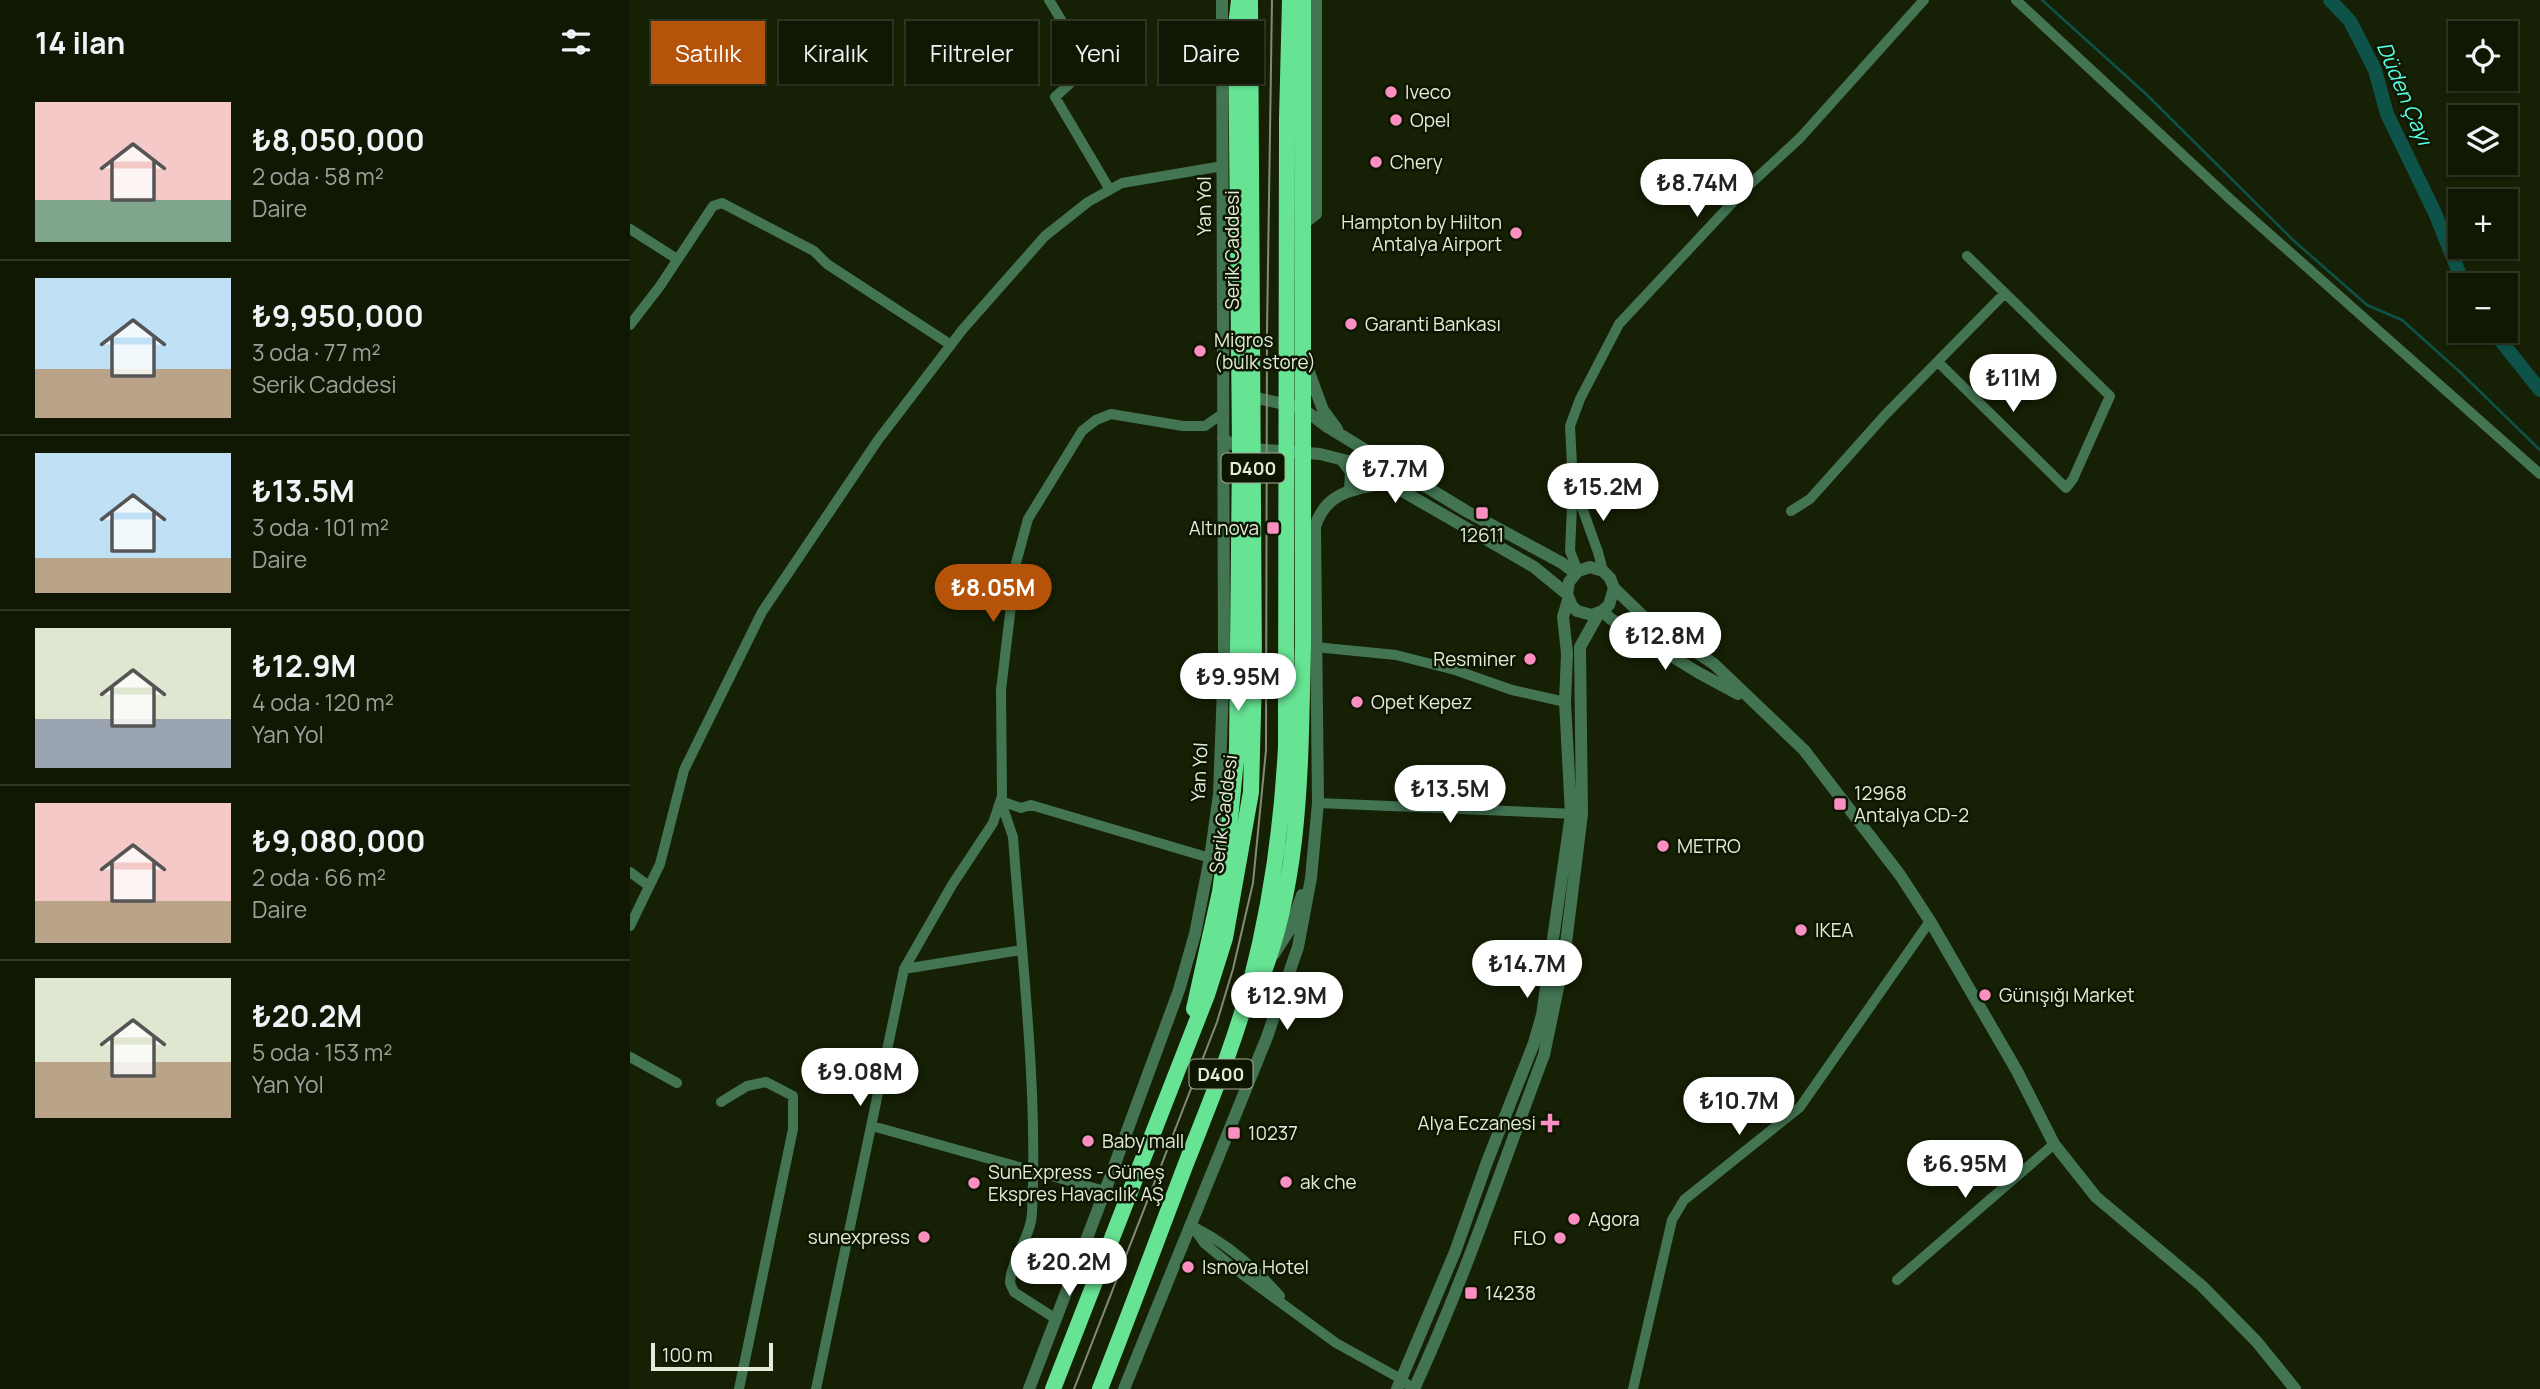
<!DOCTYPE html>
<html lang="tr">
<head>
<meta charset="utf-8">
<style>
	:root { --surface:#101803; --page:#1e2512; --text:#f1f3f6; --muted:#9ca09a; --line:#303725; --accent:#b45309 }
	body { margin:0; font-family:Manrope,sans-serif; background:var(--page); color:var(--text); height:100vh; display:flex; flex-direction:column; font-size:26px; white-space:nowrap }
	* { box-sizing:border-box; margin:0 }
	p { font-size:23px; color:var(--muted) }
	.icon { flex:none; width:38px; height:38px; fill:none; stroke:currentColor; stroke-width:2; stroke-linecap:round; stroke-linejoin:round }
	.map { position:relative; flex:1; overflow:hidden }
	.drawer { display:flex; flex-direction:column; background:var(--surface); width:630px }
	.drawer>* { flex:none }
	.hud { position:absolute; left:21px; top:21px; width:665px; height:63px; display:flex; gap:14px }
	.tools { position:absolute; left:1818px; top:21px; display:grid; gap:14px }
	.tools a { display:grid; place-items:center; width:70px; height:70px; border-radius:0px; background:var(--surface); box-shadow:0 2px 5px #0004,0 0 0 2px var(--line); font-size:35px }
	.scale { position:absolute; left:21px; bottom:18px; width:122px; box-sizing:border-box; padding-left:7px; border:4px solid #e4ebda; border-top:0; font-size:19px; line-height:24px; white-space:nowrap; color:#e4ebda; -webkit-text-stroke:5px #0d1600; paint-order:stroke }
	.price { position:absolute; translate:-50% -60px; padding:0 16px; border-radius:24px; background:#fff; color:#222; font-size:23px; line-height:46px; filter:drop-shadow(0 2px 4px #0008) }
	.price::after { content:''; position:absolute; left:50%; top:42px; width:21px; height:16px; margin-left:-10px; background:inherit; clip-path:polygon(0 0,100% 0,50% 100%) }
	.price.on { background:var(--accent); color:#fff }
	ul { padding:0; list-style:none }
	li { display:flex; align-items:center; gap:21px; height:175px; padding:0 35px }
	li+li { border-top:2px solid var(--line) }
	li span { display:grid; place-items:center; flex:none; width:196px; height:140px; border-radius:0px; color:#555 }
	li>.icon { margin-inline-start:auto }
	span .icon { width:84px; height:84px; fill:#fffc; stroke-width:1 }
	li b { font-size:30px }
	h2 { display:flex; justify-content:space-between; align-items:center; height:84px; padding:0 35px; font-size:30px }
	.tag { padding:0 24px; border-radius:0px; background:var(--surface); box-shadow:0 2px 5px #0004,0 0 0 2px var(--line); font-size:24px; line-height:63px }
	.tag.on { background:var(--accent); color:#fff }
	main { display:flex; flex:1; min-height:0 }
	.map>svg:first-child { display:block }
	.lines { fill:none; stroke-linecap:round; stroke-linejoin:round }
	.stream { stroke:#0e5349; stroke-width:2.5 }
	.river { stroke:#0e5349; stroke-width:14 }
	.minor { stroke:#437553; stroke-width:10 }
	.tertiary { stroke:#437553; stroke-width:12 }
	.trunk { stroke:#66e494; stroke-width:16 }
	.tram { stroke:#848c76; stroke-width:2 }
	.poi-dot { fill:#fc8fc1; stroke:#0d1600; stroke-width:2.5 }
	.labels { text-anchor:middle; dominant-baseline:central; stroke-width:5; stroke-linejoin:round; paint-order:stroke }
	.shield { fill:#0d1600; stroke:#a4ab99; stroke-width:2 }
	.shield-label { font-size:18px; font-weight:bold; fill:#e4ebda }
	.poi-label { font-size:19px; fill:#e4ebda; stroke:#0d1600; text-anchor:start }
	.street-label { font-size:19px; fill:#e4ebda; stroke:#0d1600 }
	.water-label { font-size:21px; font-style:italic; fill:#58fee4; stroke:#0d1600 }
</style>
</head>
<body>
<main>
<section class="drawer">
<h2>14 ilan<svg class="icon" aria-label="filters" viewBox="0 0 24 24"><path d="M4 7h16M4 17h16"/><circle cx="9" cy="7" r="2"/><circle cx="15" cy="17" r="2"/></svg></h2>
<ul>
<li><span style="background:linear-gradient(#f6c9c9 70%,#7fa58c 0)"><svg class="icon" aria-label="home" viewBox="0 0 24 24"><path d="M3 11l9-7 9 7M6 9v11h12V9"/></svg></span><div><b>₺8,050,000</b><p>2 oda · 58 m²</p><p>Daire</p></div></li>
<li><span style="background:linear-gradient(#bfe0f5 65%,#b9a48a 0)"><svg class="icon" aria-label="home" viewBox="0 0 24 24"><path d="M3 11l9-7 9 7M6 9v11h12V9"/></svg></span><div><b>₺9,950,000</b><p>3 oda · 77 m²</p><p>Serik Caddesi</p></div></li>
<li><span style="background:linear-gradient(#bfe0f5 75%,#b9a48a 0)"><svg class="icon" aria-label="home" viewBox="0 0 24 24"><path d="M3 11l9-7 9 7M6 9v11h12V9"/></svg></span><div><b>₺13.5M</b><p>3 oda · 101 m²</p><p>Daire</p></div></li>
<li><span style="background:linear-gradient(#dfe7d0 65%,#9aa5b1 0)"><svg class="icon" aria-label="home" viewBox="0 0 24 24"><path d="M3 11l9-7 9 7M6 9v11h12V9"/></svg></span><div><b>₺12.9M</b><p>4 oda · 120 m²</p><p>Yan Yol</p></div></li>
<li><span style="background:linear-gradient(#f6c9c9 70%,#b9a48a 0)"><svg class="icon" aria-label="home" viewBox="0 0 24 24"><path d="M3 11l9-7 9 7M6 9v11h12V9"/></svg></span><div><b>₺9,080,000</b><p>2 oda · 66 m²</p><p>Daire</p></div></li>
<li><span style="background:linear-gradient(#dfe7d0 60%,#b9a48a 0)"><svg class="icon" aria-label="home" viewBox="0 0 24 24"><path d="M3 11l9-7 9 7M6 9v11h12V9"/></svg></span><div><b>₺20.2M</b><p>5 oda · 153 m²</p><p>Yan Yol</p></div></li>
</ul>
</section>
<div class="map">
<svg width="1910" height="1389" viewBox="0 0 1910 1389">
	<rect width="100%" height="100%" fill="#162004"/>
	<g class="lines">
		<!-- stream -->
		<path class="stream" d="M1412,0L1516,94L1663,240L1737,305L1772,320L1831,373L1910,450"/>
		<!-- river -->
		<path class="river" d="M1700,0L1720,21L1745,70L1757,114L1805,213L1834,285
			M1863,331L1910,390"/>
		<!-- minor -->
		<path class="minor" d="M419,0L436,28L455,70L425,97L480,190
			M1386,0L1600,199L1910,474
			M0,229L47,259
			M0,325L30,286L83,206L92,203L184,251L197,264L321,345
			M1308,362L1436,488L1443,479L1480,396L1337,256
			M946,491L968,552L973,571
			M1161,511L1180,499L1255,415L1375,293
			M948,571L940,551L943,484L940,426L950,399L989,324L1118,186L1170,138L1294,0
			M685,647L766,655L825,670L882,690L935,702
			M371,801L391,808L401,805L580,858
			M371,802L383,837C392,962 408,1088 402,1213C401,1237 381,1259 380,1283L384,1292L426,1319
			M688,803L946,814
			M0,872L19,886
			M0,926L30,864L54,770L132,612L248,440L333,329L415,236L458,202L492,183L593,166
			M274,969L322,885L363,823L372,796L371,690L386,563L398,519L452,431L466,420L481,414L553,426H575L592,414
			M0,1057L47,1083
			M91,1102L117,1086L136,1082L163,1096V1129L109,1389
			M242,1126L475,1191
			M562,1226L575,1244L613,1275L706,1343L771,1379L783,1389
			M564,1227C596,1243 627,1270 650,1296
			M1267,1280L1424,1144
			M186,1389L274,969L391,950
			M1003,1389L1042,1220L1054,1200L1170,1107L1300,921"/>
		<!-- tertiary -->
		<path class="tertiary" d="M673,224L686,214V0
			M676,364L693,410L707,429
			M615,402L631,399L672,408L696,426L836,511L932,563L945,573
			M593,439L610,448L690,454L722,462L904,567L937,594
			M712,460L721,472L720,491
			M984,588L979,605L972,611L962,615L947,611L942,606L937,594L939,582L948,571L960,567L973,571L980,578L984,588L1015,618L1084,664L1174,750L1270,875L1300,921L1387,1071L1424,1144L1466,1197L1572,1286L1627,1342L1665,1389
			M972,611L981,619L1069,673L1108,694
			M644,954L660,929L672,895
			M399,1389L475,1191L549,990L565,934L580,858L589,794L594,661L592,0
			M494,1389L637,1037L668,947L681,878L688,803L685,527C696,490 727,489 760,482
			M767,1389L825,1252L857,1162L904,1043L912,1015L941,814L935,702L937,653L933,617L938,600
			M784,1389C834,1281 872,1166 914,1055L934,959L952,814L950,647L969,613"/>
		<!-- trunk -->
		<path class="trunk" d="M626,991C673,883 670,761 673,645V0
			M564,1009L590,892L601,810L607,749L610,448L606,26L609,0
			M423,1389L577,995L595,938L621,792L624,674L620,0
			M470,1389C500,1313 528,1237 557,1161C580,1102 605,1043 621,981C641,904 652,826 656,746L657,119L660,0"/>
		<!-- tram -->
		<path class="tram" d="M444,1389L587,1022L603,969L623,883L636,750L637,331L642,0"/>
	</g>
	<!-- markers -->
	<g class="poi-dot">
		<circle cx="761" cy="92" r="7"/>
		<circle cx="766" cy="120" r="7"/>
		<circle cx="746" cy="162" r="7"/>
		<circle cx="886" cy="233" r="7"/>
		<circle cx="721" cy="324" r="7"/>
		<circle cx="570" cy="351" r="7"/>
		<rect x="845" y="506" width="14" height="14" rx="3.5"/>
		<rect x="636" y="521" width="14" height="14" rx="3.5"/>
		<circle cx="900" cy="659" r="7"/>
		<circle cx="727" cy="702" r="7"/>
		<rect x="1203" y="797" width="14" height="14" rx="3.5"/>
		<circle cx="1033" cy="846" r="7"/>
		<circle cx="1171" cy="930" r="7"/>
		<circle cx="1355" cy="995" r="7"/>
		<path d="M916.5 1112.5h7v7h7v7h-7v7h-7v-7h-7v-7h7z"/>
		<rect x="597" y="1126" width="14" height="14" rx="3.5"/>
		<circle cx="458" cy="1141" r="7"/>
		<circle cx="656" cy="1182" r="7"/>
		<circle cx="344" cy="1183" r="7"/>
		<circle cx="944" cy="1219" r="7"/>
		<circle cx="294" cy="1237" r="7"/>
		<circle cx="930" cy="1238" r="7"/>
		<circle cx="558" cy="1267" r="7"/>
		<rect x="834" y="1286" width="14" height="14" rx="3.5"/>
	</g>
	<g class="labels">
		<!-- shield labels -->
		<g class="shield">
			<rect x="591.5" y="453.5" width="63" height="29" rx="5"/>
			<rect x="559.5" y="1059.5" width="63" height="29" rx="5"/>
		</g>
		<g class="shield-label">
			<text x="623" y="468">D400</text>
			<text x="591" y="1074">D400</text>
		</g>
		<!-- poi labels -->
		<g class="poi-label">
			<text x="775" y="92">Iveco</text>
			<text x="780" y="120">Opel</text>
			<text x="760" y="162">Chery</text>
			<text x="872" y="222" text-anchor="end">Hampton by Hilton<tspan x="872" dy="22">Antalya Airport</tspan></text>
			<text x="735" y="324">Garanti Bankası</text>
			<text x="584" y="340">Migros<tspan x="584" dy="22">(bulk store)</tspan></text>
			<text x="629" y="528" text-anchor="end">Altınova</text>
			<text x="852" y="535" text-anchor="middle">12611</text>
			<text x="886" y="659" text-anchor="end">Resminer</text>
			<text x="741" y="702">Opet Kepez</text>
			<text x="1224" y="793">12968<tspan x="1224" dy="22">Antalya CD-2</tspan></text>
			<text x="1047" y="846">METRO</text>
			<text x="1185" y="930">IKEA</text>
			<text x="1369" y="995">Günışığı Market</text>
			<text x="906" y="1123" text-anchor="end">Alya Eczanesi</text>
			<text x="618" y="1133">10237</text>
			<text x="472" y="1141">Baby mall</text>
			<text x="358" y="1172">SunExpress - Güneş<tspan x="358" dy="22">Ekspres Havacılık AŞ</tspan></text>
			<text x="670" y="1182">ak che</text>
			<text x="958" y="1219">Agora</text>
			<text x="280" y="1237" text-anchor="end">sunexpress</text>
			<text x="916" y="1238" text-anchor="end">FLO</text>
			<text x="572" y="1267">Isnova Hotel</text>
			<text x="855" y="1293">14238</text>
		</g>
		<!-- street labels -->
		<g class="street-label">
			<text transform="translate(574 206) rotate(-90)">Yan Yol</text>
			<text transform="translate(602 250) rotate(-90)">Serik Caddesi</text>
			<text transform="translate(569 772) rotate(-87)">Yan Yol</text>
			<text transform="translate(593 814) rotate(-83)">Serik Caddesi</text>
		</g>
		<!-- water labels -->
		<g class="water-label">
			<text transform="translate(1775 93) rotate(67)">Düden Çayı</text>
		</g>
	</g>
</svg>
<div class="tools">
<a><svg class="icon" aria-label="locate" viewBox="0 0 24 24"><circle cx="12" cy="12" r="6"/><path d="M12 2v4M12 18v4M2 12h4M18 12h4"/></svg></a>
<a><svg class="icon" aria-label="layers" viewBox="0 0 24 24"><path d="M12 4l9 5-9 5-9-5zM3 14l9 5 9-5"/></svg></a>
<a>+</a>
<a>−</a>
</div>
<div class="scale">100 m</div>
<b class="price" style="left:1067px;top:219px">₺8.74M</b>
<b class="price" style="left:1383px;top:414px">₺11M</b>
<b class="price" style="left:765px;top:505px">₺7.7M</b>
<b class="price" style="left:973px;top:523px">₺15.2M</b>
<b class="price on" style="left:363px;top:624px">₺8.05M</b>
<b class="price" style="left:1035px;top:672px">₺12.8M</b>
<b class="price" style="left:608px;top:713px">₺9.95M</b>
<b class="price" style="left:820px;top:825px">₺13.5M</b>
<b class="price" style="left:897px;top:1000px">₺14.7M</b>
<b class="price" style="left:657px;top:1032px">₺12.9M</b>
<b class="price" style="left:230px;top:1108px">₺9.08M</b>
<b class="price" style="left:1109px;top:1137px">₺10.7M</b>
<b class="price" style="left:1335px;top:1200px">₺6.95M</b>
<b class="price" style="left:439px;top:1298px">₺20.2M</b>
<div class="hud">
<a class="tag on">Satılık</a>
<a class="tag">Kiralık</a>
<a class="tag">Filtreler</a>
<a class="tag">Yeni</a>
<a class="tag">Daire</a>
</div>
</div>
</main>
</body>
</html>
